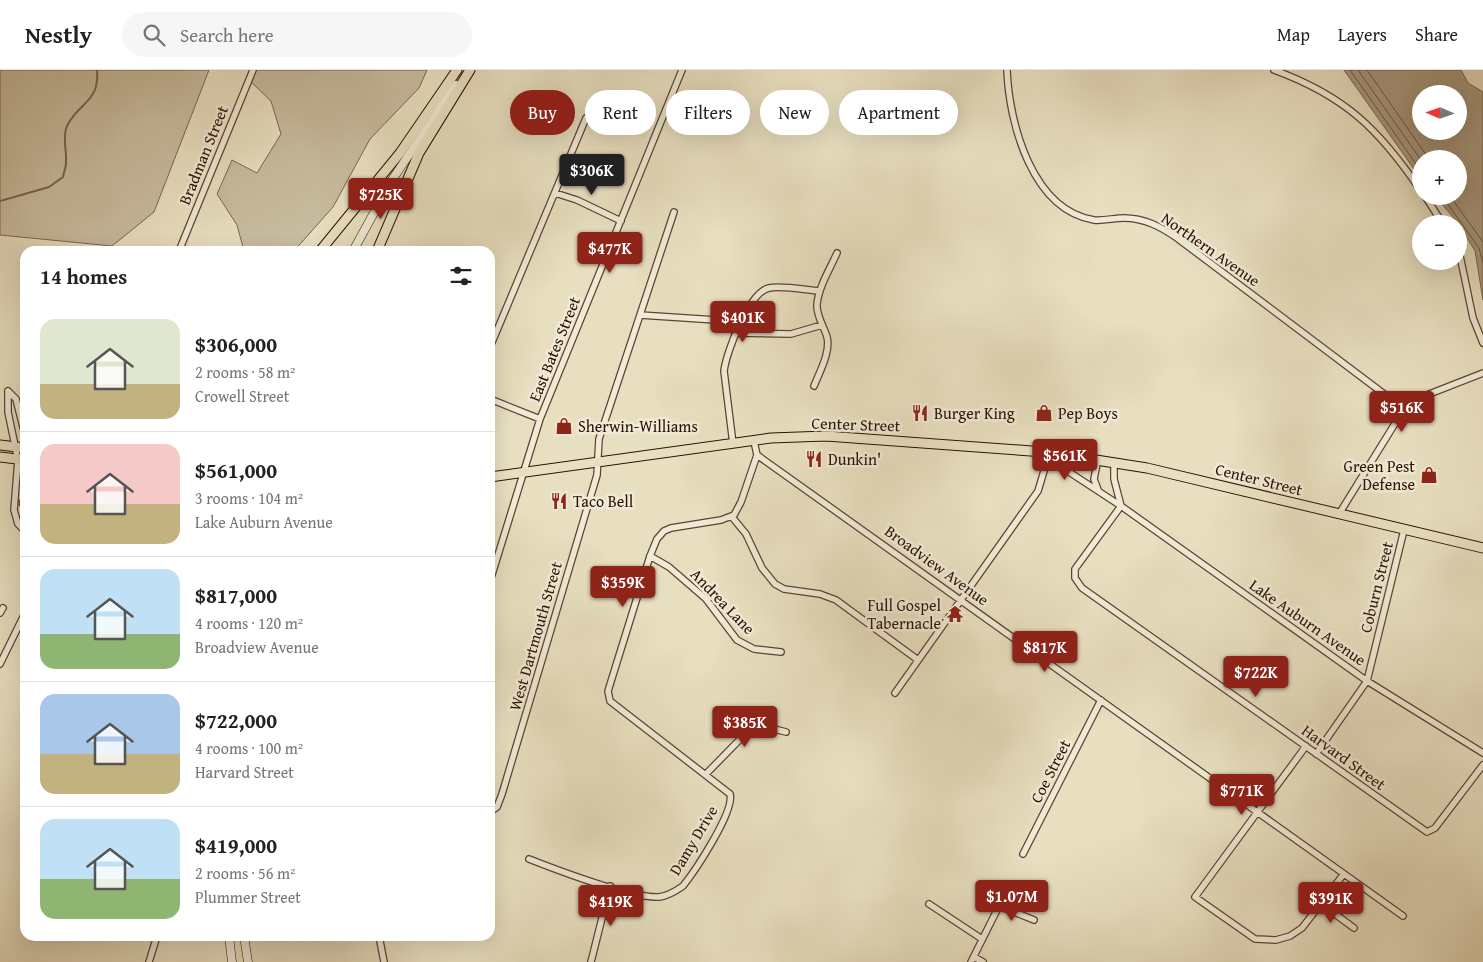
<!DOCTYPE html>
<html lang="en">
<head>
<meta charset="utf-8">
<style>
	:root { --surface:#fff; --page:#f6f6f6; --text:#222; --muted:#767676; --line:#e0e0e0; --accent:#8f2418 }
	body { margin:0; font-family:"Gentium Book Plus",serif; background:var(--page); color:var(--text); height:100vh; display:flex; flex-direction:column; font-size:19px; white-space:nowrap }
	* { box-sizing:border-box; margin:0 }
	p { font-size:16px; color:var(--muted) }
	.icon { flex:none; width:28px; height:28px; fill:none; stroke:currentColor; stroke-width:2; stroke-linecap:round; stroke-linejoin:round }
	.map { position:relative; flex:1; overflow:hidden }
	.panel { position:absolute; left:20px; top:176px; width:475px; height:695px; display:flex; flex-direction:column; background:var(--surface); border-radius:15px; box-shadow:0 5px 20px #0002 }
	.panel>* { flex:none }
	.hud { position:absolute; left:510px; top:20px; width:475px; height:45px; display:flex; gap:10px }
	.needle { width:32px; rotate:272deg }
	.buttons { position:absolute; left:1412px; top:15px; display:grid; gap:10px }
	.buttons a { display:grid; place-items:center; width:55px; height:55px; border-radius:50%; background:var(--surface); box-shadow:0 5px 20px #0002; font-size:25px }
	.price { position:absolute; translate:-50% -42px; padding:0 11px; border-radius:5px; background:var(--accent); color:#fff; font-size:16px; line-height:32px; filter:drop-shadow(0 1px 2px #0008) }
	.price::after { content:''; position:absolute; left:50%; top:30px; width:15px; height:11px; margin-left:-8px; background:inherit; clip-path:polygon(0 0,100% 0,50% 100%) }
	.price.current { background:#222; color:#fff }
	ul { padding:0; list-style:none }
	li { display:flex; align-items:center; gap:15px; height:125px; padding:0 20px }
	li+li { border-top:1px solid var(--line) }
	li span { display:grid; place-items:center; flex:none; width:140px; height:100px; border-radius:15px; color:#555 }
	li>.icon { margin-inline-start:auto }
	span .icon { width:60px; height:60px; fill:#fffc; stroke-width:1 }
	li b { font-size:21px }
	h2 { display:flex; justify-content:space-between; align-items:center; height:60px; padding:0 20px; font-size:21px }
	.tag { padding:0 18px; border-radius:22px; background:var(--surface); box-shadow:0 5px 20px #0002; font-size:18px; line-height:45px }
	.tag.current { background:var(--accent); color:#fff }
	header { display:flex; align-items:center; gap:30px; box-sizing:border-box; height:70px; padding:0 25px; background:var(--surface); border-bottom:1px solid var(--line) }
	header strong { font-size:24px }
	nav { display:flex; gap:28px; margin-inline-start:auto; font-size:18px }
	.search { width:350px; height:45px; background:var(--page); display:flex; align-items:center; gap:12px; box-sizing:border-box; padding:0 18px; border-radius:28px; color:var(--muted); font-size:19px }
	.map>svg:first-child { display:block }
	.green { fill:#c8bc9f; stroke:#7a6650 }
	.water { fill:#a8997f; stroke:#77634c; fill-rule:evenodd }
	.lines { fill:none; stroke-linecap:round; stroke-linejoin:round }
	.shore { stroke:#6a5540; stroke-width:1 }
	.stream { stroke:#77634c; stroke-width:2 }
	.minor-casing { stroke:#5c4430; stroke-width:8 }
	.secondary-casing { stroke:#2d1100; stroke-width:9 }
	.primary-casing { stroke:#2d1100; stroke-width:11 }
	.trunk-casing { stroke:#2d1100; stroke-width:11 }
	.minor { stroke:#f0ead6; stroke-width:5.5 }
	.secondary { stroke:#f0ead6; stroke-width:8 }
	.primary { stroke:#e8dfc0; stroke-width:9 }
	.trunk { stroke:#e8dfc0; stroke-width:9 }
	.labels { text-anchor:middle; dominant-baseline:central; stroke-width:5; stroke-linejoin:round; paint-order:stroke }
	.street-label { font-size:16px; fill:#2d1100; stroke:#f0ead6 }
	.poi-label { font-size:16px; fill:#2d1100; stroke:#f0ead6; text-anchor:start }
</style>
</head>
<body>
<header>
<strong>Nestly</strong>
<div class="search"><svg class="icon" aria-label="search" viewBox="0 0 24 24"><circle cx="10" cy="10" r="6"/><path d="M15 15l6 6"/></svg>Search here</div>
<nav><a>Map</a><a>Layers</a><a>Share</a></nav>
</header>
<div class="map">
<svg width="1483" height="892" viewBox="0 0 1483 892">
	<rect width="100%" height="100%" fill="#e8dfc0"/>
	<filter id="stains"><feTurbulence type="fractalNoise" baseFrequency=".004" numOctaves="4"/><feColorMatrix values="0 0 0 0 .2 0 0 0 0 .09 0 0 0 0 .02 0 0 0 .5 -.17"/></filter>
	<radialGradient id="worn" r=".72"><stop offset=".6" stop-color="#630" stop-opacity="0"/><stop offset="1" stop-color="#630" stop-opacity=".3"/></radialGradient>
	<!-- green -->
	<path class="green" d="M0,0H209L154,142L112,176L0,165Z
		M253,0H427L419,18L370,69L333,137L294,181H244L237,155L217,124L232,90L257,103L281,64L271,31L249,10Z"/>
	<!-- water -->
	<path class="water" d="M1344,0H1461L1468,13L1483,22V230L1475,181L1459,154L1435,126H1459V89H1421V109ZM1421,24H1459V61H1421Z"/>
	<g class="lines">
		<!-- shore -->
		<path class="shore" d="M1350,0L1421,101
			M1358,0L1421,90
			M1367,0L1429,89
			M1442,126L1479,178L1483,193
			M1450,126L1483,172"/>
		<!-- stream -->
		<path class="stream" d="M0,131L49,117L63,107C64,102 66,97 66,92C67,81 62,67 67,56C78,33 100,32 97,0"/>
		<!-- minor casing -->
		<g class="minor-casing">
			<path id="minor" d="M1007,0C1009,53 1032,140 1094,150C1104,151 1114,148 1124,148C1145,148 1161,157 1177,168L1404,339
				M1274,0C1345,26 1379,59 1421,121
				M555,123L577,130L621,151
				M1425,126L1443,154
				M179,181L253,0
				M1459,181L1473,248L1483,273
				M640,245L716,250L724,253L737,263L791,264L822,255
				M490,277L586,48
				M814,316C819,303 831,282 827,267C824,256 816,246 817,234C819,216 830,199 837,183
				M8,321V342L18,390L14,440L18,454L25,461
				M8,321L16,329L25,365
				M490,329L540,349
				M733,374L724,301C726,283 749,222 769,218C781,215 806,220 819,221
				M1047,383L1063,398L1121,436L1367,611L1483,683
				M757,385L1403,846
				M1098,389L1094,409L1098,420
				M1114,392V409L1121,436
				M25,430V445
				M1121,436L1075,499V508L1082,518L1427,762L1435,758L1483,695
				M1339,444L1404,339L1414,330L1483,303
				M732,447L746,464L762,498L775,514L784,519L820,524L836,530L918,590
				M650,486L669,497L706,529L737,570L754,579L781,582
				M490,511L540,349L682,0
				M0,543L3,538
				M0,594L25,543
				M895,623L1038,421L1044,401L1045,382
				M1306,676L1195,827L1255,869L1276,870L1290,866L1302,858L1343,805
				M1316,684L1367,611L1404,460
				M706,704L755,654L786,662
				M490,742L497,737L502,724L597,405L599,369L674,142
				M1023,784L1101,630
				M529,789C557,800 631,828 659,827C668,826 676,821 683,816C695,801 735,741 730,724L610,631L608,621L650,486L657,469L664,461L671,458L721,450L734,445L741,432L757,385L754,371
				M1320,833L1354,858
				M929,834L982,869
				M999,836L1034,850
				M379,866L384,892
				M974,887L983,892
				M149,892L157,866
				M591,892L610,816
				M971,892L1003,828"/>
		</g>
		<!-- secondary casing -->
		<g class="secondary-casing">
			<path id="secondary" d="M353,181L392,110L456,15
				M229,866L232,892
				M244,866L248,892"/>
		</g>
		<!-- primary casing -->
		<g class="primary-casing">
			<path id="primary" d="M320,181L400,83L457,0
				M377,181L419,83L470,0"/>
		</g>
		<!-- trunk casing -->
		<g class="trunk-casing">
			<path id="trunk" d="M0,375L25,378
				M0,387L25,390
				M490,407L771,368L826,366L1045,382L1147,398L1483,478
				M24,433L25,432"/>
		</g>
		<!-- minor -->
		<use href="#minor" class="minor"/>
		<!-- secondary -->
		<use href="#secondary" class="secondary"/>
		<!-- primary -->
		<use href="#primary" class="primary"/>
		<!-- trunk -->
		<use href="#trunk" class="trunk"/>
	</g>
	<!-- icons -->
	<defs>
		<g id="restaurant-bare" transform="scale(1.35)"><path d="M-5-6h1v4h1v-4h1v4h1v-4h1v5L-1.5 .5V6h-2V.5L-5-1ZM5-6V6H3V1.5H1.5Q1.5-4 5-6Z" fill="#8f2418" stroke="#f0ead6" stroke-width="2.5" paint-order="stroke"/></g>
		<g id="shop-bare" transform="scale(1.35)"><path d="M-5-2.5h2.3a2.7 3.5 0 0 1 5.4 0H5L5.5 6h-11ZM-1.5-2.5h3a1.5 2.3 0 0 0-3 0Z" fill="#8f2418" stroke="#f0ead6" stroke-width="2.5" paint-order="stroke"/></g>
		<g id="temple-bare" transform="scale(1.35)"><path d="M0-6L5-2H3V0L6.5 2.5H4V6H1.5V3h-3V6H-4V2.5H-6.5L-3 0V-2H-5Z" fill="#8f2418" stroke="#f0ead6" stroke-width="2.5" paint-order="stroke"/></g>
	</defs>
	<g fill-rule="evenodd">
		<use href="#restaurant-bare" x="920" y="343"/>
		<use href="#shop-bare" x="1044" y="343"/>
		<use href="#shop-bare" x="564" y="356"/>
		<use href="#restaurant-bare" x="814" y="389"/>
		<use href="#shop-bare" x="1429" y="405"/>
		<use href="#restaurant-bare" x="559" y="431"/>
		<use href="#temple-bare" x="955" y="544"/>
	</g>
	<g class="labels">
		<!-- street labels -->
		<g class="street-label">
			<text transform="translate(203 85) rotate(-68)">Bradman Street</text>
			<text transform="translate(1211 179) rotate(35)">Northern Avenue</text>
			<text transform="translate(554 279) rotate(-68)">East Bates Street</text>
			<text transform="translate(856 354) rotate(2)">Center Street</text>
			<text transform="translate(1259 409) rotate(14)">Center Street</text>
			<text transform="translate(937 495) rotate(36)">Broadview Avenue</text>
			<text transform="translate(1376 517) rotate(-76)">Coburn Street</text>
			<text transform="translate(723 531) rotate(46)">Andrea Lane</text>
			<text transform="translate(1308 552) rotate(35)">Lake Auburn Avenue</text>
			<text transform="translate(535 566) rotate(-74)">West Dartmouth Street</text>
			<text transform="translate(1344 687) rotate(36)">Harvard Street</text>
			<text transform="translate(1050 701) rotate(-63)">Coe Street</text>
			<text transform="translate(693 770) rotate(-59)">Damy Drive</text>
		</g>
		<!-- poi labels -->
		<g class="poi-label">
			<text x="934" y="343">Burger King</text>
			<text x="1058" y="343">Pep Boys</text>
			<text x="578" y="356">Sherwin-Williams</text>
			<text x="828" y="389">Dunkin'</text>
			<text x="1415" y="396" text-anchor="end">Green Pest<tspan x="1415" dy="18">Defense</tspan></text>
			<text x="573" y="431">Taco Bell</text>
			<text x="941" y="535" text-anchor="end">Full Gospel<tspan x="941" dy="18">Tabernacle</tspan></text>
		</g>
	</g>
	<rect width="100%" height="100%" filter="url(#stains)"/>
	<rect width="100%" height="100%" fill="url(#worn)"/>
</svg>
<div class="buttons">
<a><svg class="needle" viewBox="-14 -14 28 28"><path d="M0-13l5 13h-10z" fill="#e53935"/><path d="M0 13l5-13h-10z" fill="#767676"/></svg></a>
<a>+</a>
<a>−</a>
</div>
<b class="price current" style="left:592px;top:126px">$306K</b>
<b class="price" style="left:381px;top:150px">$725K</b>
<b class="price" style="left:610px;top:204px">$477K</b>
<b class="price" style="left:743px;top:273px">$401K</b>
<b class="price" style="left:1402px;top:363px">$516K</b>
<b class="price" style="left:1065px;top:411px">$561K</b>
<b class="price" style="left:623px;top:538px">$359K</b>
<b class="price" style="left:1045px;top:603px">$817K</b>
<b class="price" style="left:1256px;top:628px">$722K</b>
<b class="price" style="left:745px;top:678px">$385K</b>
<b class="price" style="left:1242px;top:746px">$771K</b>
<b class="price" style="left:1012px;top:852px">$1.07M</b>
<b class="price" style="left:1331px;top:854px">$391K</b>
<b class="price" style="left:611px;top:857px">$419K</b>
<div class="hud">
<a class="tag current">Buy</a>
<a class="tag">Rent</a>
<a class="tag">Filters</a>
<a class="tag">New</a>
<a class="tag">Apartment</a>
</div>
<section class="panel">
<h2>14 homes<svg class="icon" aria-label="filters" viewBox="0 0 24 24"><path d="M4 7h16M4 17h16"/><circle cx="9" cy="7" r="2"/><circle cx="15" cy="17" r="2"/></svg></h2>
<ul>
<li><span style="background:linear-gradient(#dfe7d0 65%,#c2b280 0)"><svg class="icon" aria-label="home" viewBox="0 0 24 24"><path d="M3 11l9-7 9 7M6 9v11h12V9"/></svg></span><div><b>$306,000</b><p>2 rooms · 58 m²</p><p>Crowell Street</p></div></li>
<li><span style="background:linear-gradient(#f6c9c9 60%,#c2b280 0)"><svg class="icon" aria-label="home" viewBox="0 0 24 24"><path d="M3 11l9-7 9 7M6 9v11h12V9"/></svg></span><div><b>$561,000</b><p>3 rooms · 104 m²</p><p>Lake Auburn Avenue</p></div></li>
<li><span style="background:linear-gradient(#bfe0f5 65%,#8fb573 0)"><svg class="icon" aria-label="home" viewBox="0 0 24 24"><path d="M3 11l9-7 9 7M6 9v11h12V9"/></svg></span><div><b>$817,000</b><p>4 rooms · 120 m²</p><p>Broadview Avenue</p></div></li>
<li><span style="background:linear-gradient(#a9c7e8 60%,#c2b280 0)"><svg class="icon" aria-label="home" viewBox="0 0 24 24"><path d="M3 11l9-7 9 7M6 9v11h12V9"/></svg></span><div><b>$722,000</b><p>4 rooms · 100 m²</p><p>Harvard Street</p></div></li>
<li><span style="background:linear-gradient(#bfe0f5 60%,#8fb573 0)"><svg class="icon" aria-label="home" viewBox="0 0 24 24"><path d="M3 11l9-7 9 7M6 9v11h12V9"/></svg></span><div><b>$419,000</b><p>2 rooms · 56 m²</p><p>Plummer Street</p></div></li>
</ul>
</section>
</div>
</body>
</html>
